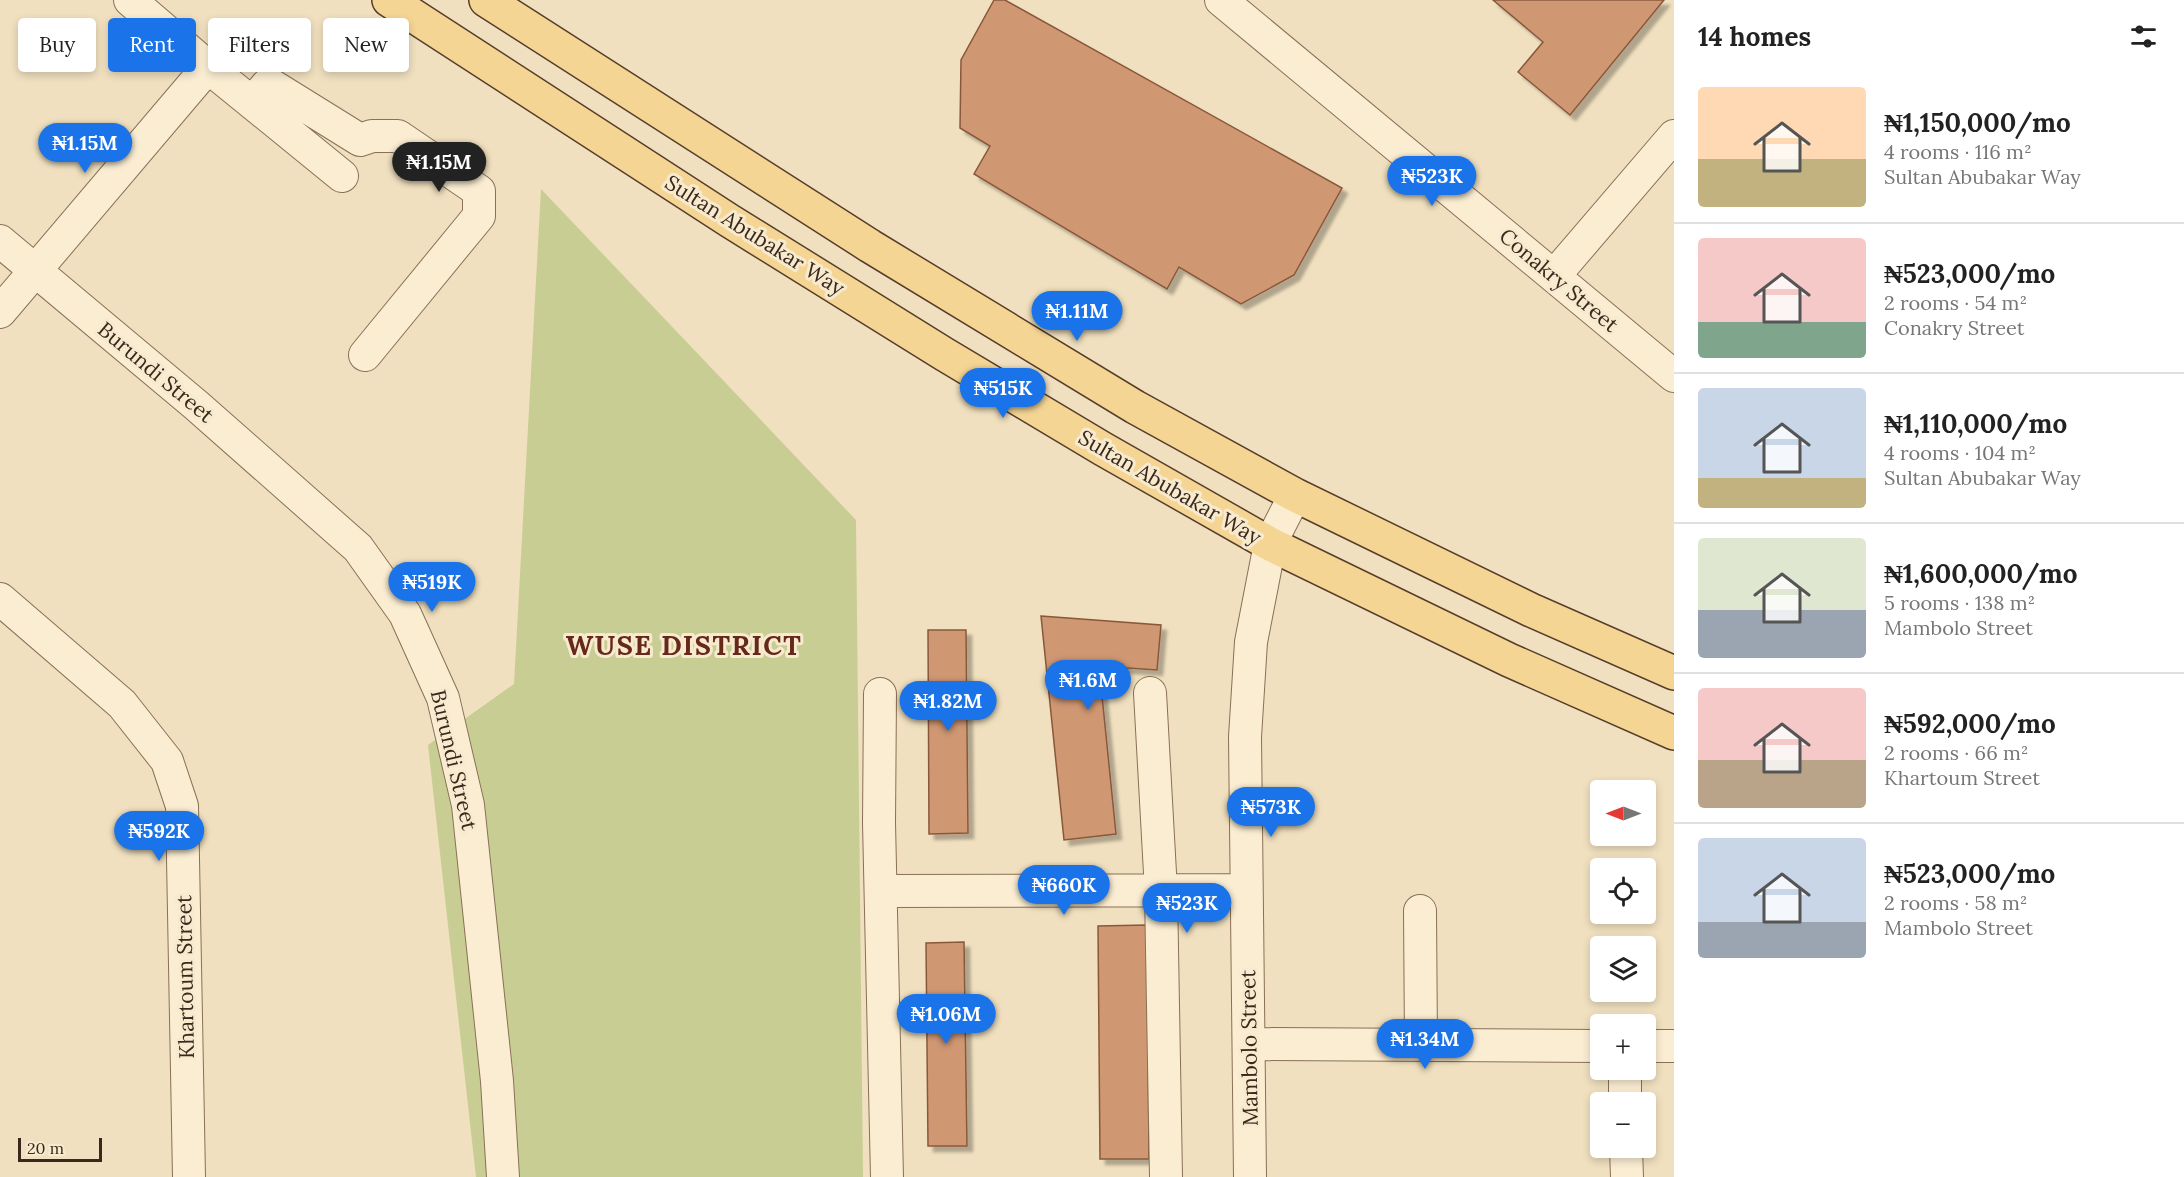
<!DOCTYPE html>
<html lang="en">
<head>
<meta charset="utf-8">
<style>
	:root { --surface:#fff; --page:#f6f6f6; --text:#222; --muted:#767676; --line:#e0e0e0; --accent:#1a73e8 }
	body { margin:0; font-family:Lora,serif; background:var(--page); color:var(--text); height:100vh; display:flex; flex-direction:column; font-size:22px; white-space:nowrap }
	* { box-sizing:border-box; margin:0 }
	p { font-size:20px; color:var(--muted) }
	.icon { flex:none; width:33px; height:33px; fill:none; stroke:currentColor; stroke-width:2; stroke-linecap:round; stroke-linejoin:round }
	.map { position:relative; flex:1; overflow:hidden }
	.sheet { display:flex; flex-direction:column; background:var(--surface); width:510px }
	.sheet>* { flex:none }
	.top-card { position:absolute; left:18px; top:18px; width:570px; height:54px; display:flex; gap:12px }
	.needle { width:39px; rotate:270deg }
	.fabs { position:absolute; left:1590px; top:780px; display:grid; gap:12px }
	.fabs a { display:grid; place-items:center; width:66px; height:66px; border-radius:6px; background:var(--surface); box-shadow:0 3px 9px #0003; font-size:30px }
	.scale { position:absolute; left:18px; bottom:15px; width:84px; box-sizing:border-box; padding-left:6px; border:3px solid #38291c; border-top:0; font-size:16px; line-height:21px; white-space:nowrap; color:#38291c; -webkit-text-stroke:4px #f7eacf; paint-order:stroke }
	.price { position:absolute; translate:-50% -51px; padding:0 14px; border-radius:21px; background:var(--accent); color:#fff; font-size:20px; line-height:39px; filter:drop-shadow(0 2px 3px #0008) }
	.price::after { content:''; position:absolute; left:50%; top:36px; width:18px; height:14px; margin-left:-9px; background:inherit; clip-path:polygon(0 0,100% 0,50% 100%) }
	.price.active { background:#222; color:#fff }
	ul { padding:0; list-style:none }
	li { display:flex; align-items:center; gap:18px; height:150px; padding:0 24px }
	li+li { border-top:2px solid var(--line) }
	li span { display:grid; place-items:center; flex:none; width:168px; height:120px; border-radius:6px; color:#555 }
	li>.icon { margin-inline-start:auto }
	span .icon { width:72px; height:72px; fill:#fffc; stroke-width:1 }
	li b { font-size:26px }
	h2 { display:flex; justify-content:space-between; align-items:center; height:72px; padding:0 24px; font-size:26px }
	.chip { padding:0 21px; border-radius:6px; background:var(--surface); box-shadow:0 3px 9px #0003; font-size:21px; line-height:54px }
	.chip.active { background:var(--accent); color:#fff }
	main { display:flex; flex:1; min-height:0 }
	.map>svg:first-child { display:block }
	.green { fill:#c8ce93 }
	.building { fill:#d09773; stroke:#89583b; stroke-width:1.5; filter:url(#shadow) }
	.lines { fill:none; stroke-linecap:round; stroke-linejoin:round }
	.minor-casing { stroke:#897057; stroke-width:34 }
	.major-casing { stroke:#563e2b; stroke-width:36 }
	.minor { stroke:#faedd2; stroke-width:32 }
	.major { stroke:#f5d594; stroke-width:33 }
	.labels { text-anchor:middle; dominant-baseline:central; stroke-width:6; stroke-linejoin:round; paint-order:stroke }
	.street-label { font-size:21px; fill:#38291c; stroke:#f7eacf }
	.district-label { font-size:27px; font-weight:bold; letter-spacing:1.5px; fill:#662819; stroke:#f7eacf }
</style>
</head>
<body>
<main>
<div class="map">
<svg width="1674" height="1177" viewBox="0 0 1674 1177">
	<defs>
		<filter id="shadow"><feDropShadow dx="5.5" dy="5.5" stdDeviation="1.5" flood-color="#0004"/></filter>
	</defs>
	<rect width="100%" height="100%" fill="#f0e0bf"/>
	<!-- green -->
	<path class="green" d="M541,189L856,520L863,1177H476L428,745L514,684Z"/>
	<!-- building -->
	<path class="building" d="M994,0H1005L1342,188L1294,275L1241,304L1179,267L1167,289L974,174L990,146L960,128L961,60Z
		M1493,0H1664L1570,115L1518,72L1543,42Z
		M1041,616L1161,625L1157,670L1099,666L1116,834L1064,840Z
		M928,630H966L968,833L929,834Z
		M1147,925L1149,1159H1100L1098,926Z
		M964,942L967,1146H928L926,943Z"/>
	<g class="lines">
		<!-- minor casing -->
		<g class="minor-casing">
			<path id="minor" d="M130,0L208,67L342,176
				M1221,0L1674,376
				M252,103L267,85L273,86L360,140L372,136H398L479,191V216L365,355
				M0,241L196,405L358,548L405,614L443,698L468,805L497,1081L503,1177
				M1554,276L1674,136
				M0,312L208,67
				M0,599L122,704L167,761L182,806L189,1177
				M1150,693L1161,891L1166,1177
				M880,694L879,823L887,1177
				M882,891L1246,890
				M1420,911L1421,1045
				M1249,1044L1600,1046
				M1646,1046H1674
				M1625,1070V1102
				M1626,1148L1627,1177
				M1250,1177L1245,737L1251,642L1270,544L1295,495"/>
		</g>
		<!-- major casing -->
		<g class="major-casing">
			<path id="major" d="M389,0L730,221L944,354L1103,449L1270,544L1509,660L1674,733
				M486,0L870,246L1135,407L1295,495L1531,610L1674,673"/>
		</g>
		<!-- minor -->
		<use href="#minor" class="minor"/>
		<!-- major -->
		<use href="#major" class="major"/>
	</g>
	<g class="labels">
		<!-- street labels -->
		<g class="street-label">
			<text transform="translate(755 235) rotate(32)">Sultan Abubakar Way</text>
			<text transform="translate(1559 280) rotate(40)">Conakry Street</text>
			<text transform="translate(156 372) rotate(40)">Burundi Street</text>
			<text transform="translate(1170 487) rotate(30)">Sultan Abubakar Way</text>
			<text transform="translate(454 760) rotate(77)">Burundi Street</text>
			<text transform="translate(185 977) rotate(-91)">Khartoum Street</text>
			<text transform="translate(1249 1048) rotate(-91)">Mambolo Street</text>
		</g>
		<!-- district labels -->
		<g class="district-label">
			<text x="684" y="645">WUSE DISTRICT</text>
		</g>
	</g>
</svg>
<div class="fabs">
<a><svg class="needle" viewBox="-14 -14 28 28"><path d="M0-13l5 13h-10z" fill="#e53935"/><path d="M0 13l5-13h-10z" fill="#767676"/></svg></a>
<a><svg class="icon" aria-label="locate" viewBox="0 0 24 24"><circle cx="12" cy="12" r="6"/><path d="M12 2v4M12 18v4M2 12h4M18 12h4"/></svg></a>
<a><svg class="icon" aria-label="layers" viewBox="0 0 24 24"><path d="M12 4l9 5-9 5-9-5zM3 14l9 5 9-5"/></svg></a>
<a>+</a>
<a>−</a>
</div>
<div class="scale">20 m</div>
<b class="price" style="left:85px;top:174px">₦1.15M</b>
<b class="price active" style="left:439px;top:193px">₦1.15M</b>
<b class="price" style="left:1432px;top:207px">₦523K</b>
<b class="price" style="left:1077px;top:342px">₦1.11M</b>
<b class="price" style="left:1003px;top:419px">₦515K</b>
<b class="price" style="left:432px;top:613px">₦519K</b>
<b class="price" style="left:1088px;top:711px">₦1.6M</b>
<b class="price" style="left:948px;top:732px">₦1.82M</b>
<b class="price" style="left:1271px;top:838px">₦573K</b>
<b class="price" style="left:159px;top:862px">₦592K</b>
<b class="price" style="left:1064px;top:916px">₦660K</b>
<b class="price" style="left:1187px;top:934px">₦523K</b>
<b class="price" style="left:946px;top:1045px">₦1.06M</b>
<b class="price" style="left:1425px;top:1070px">₦1.34M</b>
<div class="top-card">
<a class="chip">Buy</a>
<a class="chip active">Rent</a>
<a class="chip">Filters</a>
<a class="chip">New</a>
</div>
</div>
<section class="sheet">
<h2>14 homes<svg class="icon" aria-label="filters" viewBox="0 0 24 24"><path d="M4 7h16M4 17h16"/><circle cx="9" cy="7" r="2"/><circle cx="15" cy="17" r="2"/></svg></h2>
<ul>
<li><span style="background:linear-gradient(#ffd9b3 60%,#c2b280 0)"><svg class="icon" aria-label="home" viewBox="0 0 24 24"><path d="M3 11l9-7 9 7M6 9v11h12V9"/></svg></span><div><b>₦1,150,000/mo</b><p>4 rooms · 116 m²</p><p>Sultan Abubakar Way</p></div></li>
<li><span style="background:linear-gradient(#f6c9c9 70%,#7fa58c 0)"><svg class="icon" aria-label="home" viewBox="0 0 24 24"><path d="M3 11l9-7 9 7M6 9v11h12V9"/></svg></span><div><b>₦523,000/mo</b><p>2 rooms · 54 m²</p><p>Conakry Street</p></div></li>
<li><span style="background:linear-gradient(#c9d6e8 75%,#c2b280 0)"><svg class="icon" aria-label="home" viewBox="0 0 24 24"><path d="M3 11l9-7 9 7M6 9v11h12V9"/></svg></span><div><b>₦1,110,000/mo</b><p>4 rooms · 104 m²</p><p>Sultan Abubakar Way</p></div></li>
<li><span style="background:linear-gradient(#dfe7d0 60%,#9aa5b1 0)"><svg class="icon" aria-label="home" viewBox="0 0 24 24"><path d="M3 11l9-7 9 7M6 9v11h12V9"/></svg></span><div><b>₦1,600,000/mo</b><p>5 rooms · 138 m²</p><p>Mambolo Street</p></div></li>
<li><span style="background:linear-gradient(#f6c9c9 60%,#b9a48a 0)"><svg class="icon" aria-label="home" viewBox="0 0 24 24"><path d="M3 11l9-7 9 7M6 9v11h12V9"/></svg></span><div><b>₦592,000/mo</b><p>2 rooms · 66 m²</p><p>Khartoum Street</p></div></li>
<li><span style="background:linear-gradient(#c9d6e8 70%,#9aa5b1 0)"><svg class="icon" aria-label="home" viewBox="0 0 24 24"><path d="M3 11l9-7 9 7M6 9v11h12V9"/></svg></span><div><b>₦523,000/mo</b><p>2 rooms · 58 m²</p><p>Mambolo Street</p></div></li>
</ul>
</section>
</main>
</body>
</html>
